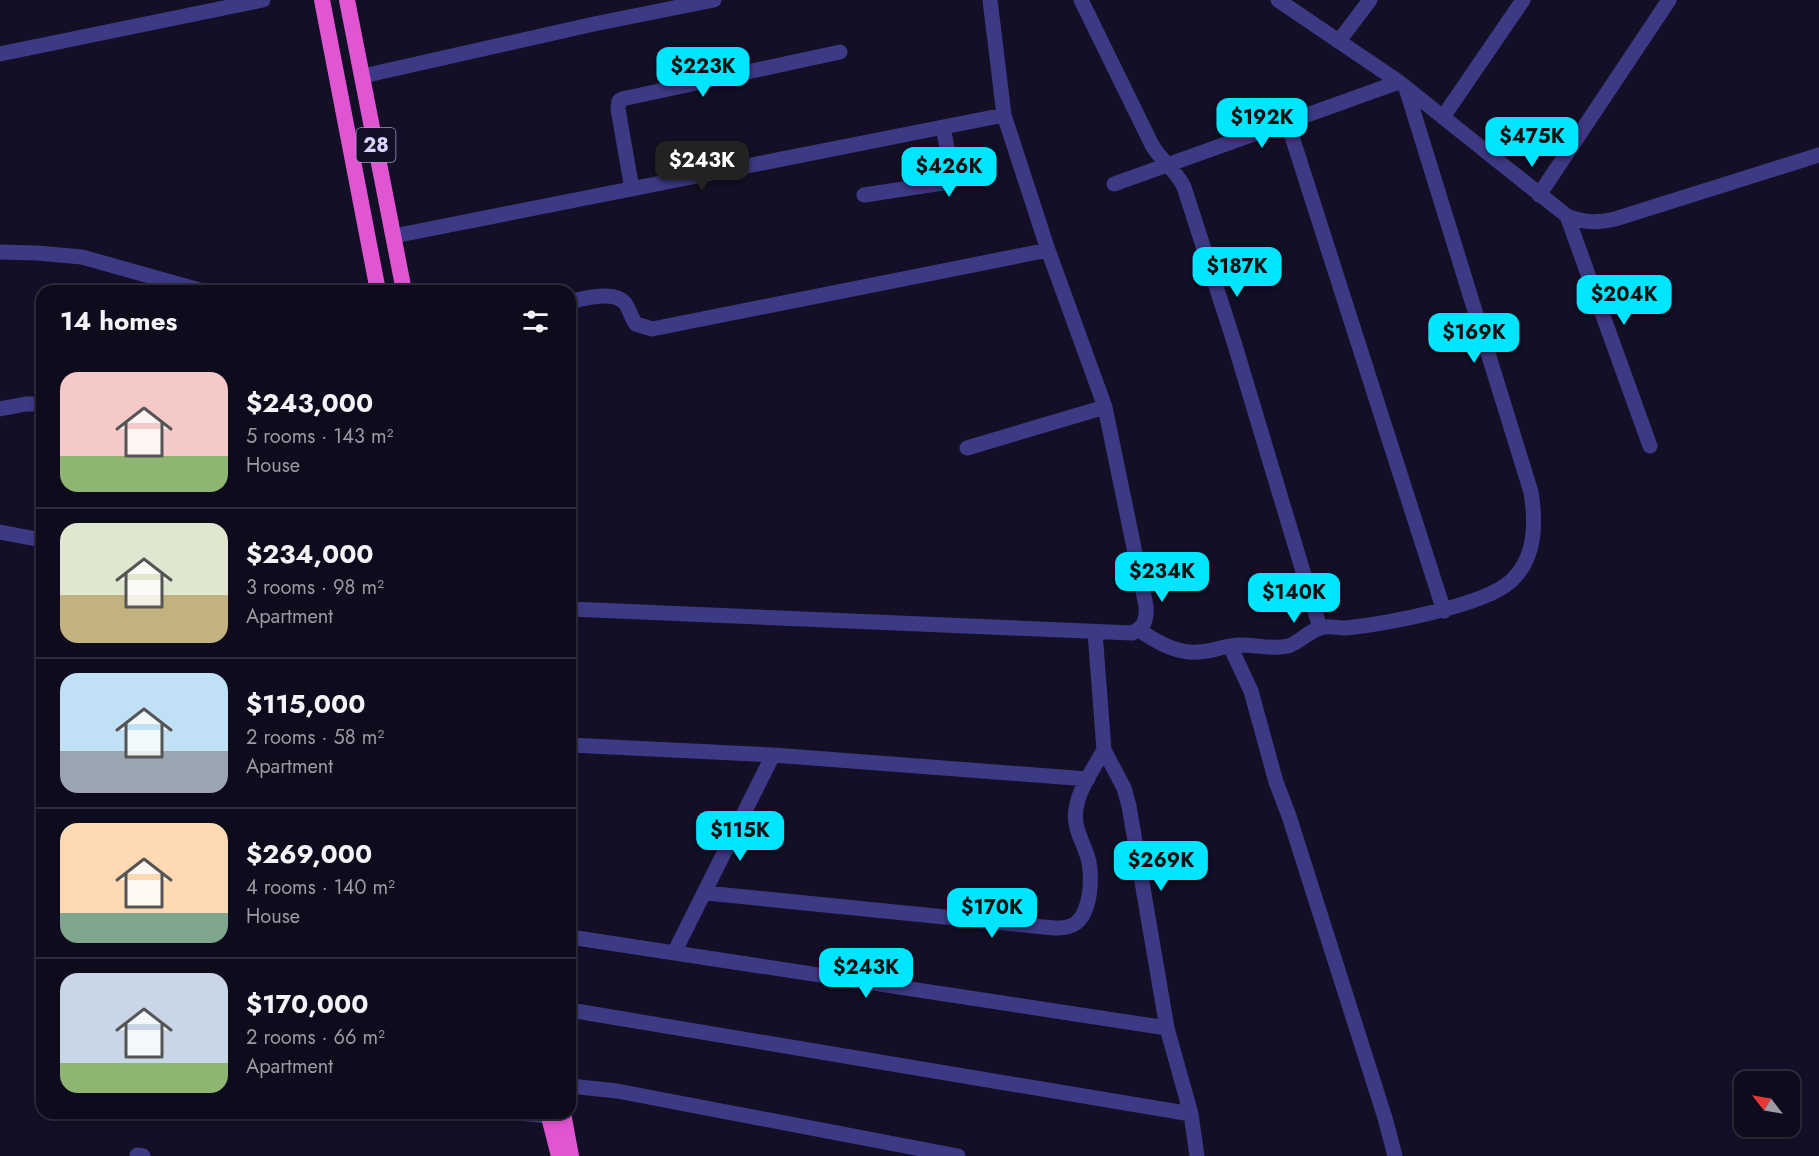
<!DOCTYPE html>
<html lang="en">
<head>
<meta charset="utf-8">
<style>
	:root { --surface:#0e0b1c; --page:#1c1929; --text:#f1f3f6; --muted:#9b9ba3; --line:#2e2b3b; --accent:#00e5ff }
	body { margin:0; font-family:Jost,sans-serif; background:var(--page); color:var(--text); height:100vh; display:flex; flex-direction:column; font-size:22px; white-space:nowrap }
	* { box-sizing:border-box; margin:0 }
	p { font-size:20px; color:var(--muted) }
	.icon { flex:none; width:33px; height:33px; fill:none; stroke:currentColor; stroke-width:2; stroke-linecap:round; stroke-linejoin:round }
	.map { position:relative; flex:1; overflow:hidden }
	.drawer { position:absolute; left:36px; top:285px; width:540px; height:834px; display:flex; flex-direction:column; background:var(--surface); border-radius:18px; box-shadow:0 3px 9px #0003,0 0 0 2px var(--line) }
	.drawer>* { flex:none }
	.needle { width:39px; rotate:301deg }
	.buttons { position:absolute; left:1734px; top:1071px; display:grid; gap:12px }
	.buttons a { display:grid; place-items:center; width:66px; height:66px; border-radius:12px; background:var(--surface); box-shadow:0 3px 9px #0003,0 0 0 2px var(--line); font-size:30px }
	.price { position:absolute; translate:-50% -51px; padding:0 14px; border-radius:12px; background:var(--accent); color:#111; font-size:20px; line-height:39px; filter:drop-shadow(0 2px 3px #0008) }
	.price::after { content:''; position:absolute; left:50%; top:36px; width:18px; height:14px; margin-left:-9px; background:inherit; clip-path:polygon(0 0,100% 0,50% 100%) }
	.price.active { background:#222; color:#fff }
	ul { padding:0; list-style:none }
	li { display:flex; align-items:center; gap:18px; height:150px; padding:0 24px }
	li+li { border-top:2px solid var(--line) }
	li span { display:grid; place-items:center; flex:none; width:168px; height:120px; border-radius:18px; color:#555 }
	li>.icon { margin-inline-start:auto }
	span .icon { width:72px; height:72px; fill:#fffc; stroke-width:1 }
	li b { font-size:26px }
	h2 { display:flex; justify-content:space-between; align-items:center; height:72px; padding:0 24px; font-size:26px }
	.map>svg:first-child { display:block }
	.lines { fill:none; stroke-linecap:round; stroke-linejoin:round }
	.minor { stroke:#3d3a85; stroke-width:15 }
	.tertiary { stroke:#3d3a85; stroke-width:15 }
	.trunk { stroke:#e055d1; stroke-width:16 }
	.labels { text-anchor:middle; dominant-baseline:central; stroke-width:4.5; stroke-linejoin:round; paint-order:stroke }
	.shield { fill:#130f26; stroke:#9e99be; stroke-width:1.5 }
	.shield-label { font-size:20px; font-weight:bold; fill:#d9d4ff }
</style>
</head>
<body>
<div class="map">
<svg width="1819" height="1156" viewBox="0 0 1819 1156">
	<rect width="100%" height="100%" fill="#130f26"/>
	<g class="lines">
		<!-- minor -->
		<path class="minor" d="M1081,0L1152,145C1161,161 1176,170 1184,187L1234,342L1320,628
			M1278,0L1399,82L1567,216C1584,223 1597,223 1615,219L1819,155
			M1339,41L1370,0
			M363,76L594,24L714,0
			M1443,117L1523,0
			M1287,121L1444,611
			M1114,184L1399,82
			M632,189L618,109L619,101L622,99L840,52
			M864,195L943,183L948,180L951,169L943,127
			M1539,195L1669,0
			M1567,216L1650,446
			M394,236L1004,115
			M0,252L37,253L82,257L203,291
			M570,301C585,299 613,290 625,303C630,310 631,318 636,324L652,329L1048,250
			M0,409L26,404H42
			M967,448L1105,407
			M570,609L1132,633C1144,628 1147,620 1146,606L1105,407L1048,250L1004,115L990,0
			M1139,630C1154,640 1170,650 1189,652C1208,654 1220,646 1238,645C1254,644 1272,650 1288,646C1301,642 1310,629 1324,627C1331,626 1339,628 1346,628C1384,624 1484,606 1511,581C1536,558 1536,523 1531,492L1406,88
			M1095,632L1104,750L1124,788L1129,806L1167,1028L1191,1114L1197,1156
			M1230,646L1251,691L1276,782L1289,816L1385,1118L1395,1156
			M570,745L773,755L1088,779
			M706,893L1054,928C1062,928 1069,928 1076,923C1091,911 1092,879 1089,862C1084,841 1073,831 1076,809C1079,788 1094,768 1104,750
			M570,937L1167,1028
			M674,953L773,755
			M570,1010L1191,1114
			M570,1086L617,1091L958,1156
			M517,1113L548,1116
			M137,1155L143,1156"/>
		<!-- tertiary -->
		<path class="tertiary" d="M0,54L263,0
			M0,532L42,540"/>
		<!-- trunk -->
		<path class="trunk" d="M322,0L378,291
			M347,0L404,291
			M548,1113L559,1156
			M563,1113L571,1156"/>
	</g>
	<g class="labels">
		<!-- shield labels -->
		<rect class="shield" x="356.5" y="128" width="39" height="34" rx="4.5"/>
		<g class="shield-label">
			<text x="376" y="145">28</text>
		</g>
	</g>
</svg>
<div class="buttons">
<a><svg class="needle" viewBox="-14 -14 28 28"><path d="M0-13l5 13h-10z" fill="#e53935"/><path d="M0 13l5-13h-10z" fill="#9b9ba3"/></svg></a>
</div>
<b class="price" style="left:703px;top:98px">$223K</b>
<b class="price" style="left:1262px;top:149px">$192K</b>
<b class="price" style="left:1532px;top:168px">$475K</b>
<b class="price active" style="left:702px;top:192px">$243K</b>
<b class="price" style="left:949px;top:198px">$426K</b>
<b class="price" style="left:1237px;top:298px">$187K</b>
<b class="price" style="left:1624px;top:326px">$204K</b>
<b class="price" style="left:1474px;top:364px">$169K</b>
<b class="price" style="left:1162px;top:603px">$234K</b>
<b class="price" style="left:1294px;top:624px">$140K</b>
<b class="price" style="left:740px;top:862px">$115K</b>
<b class="price" style="left:1161px;top:892px">$269K</b>
<b class="price" style="left:992px;top:939px">$170K</b>
<b class="price" style="left:866px;top:999px">$243K</b>
<section class="drawer">
<h2>14 homes<svg class="icon" aria-label="filters" viewBox="0 0 24 24"><path d="M4 7h16M4 17h16"/><circle cx="9" cy="7" r="2"/><circle cx="15" cy="17" r="2"/></svg></h2>
<ul>
<li><span style="background:linear-gradient(#f6c9c9 70%,#8fb573 0)"><svg class="icon" aria-label="home" viewBox="0 0 24 24"><path d="M3 11l9-7 9 7M6 9v11h12V9"/></svg></span><div><b>$243,000</b><p>5 rooms · 143 m²</p><p>House</p></div></li>
<li><span style="background:linear-gradient(#dfe7d0 60%,#c2b280 0)"><svg class="icon" aria-label="home" viewBox="0 0 24 24"><path d="M3 11l9-7 9 7M6 9v11h12V9"/></svg></span><div><b>$234,000</b><p>3 rooms · 98 m²</p><p>Apartment</p></div></li>
<li><span style="background:linear-gradient(#bfe0f5 65%,#9aa5b1 0)"><svg class="icon" aria-label="home" viewBox="0 0 24 24"><path d="M3 11l9-7 9 7M6 9v11h12V9"/></svg></span><div><b>$115,000</b><p>2 rooms · 58 m²</p><p>Apartment</p></div></li>
<li><span style="background:linear-gradient(#ffd9b3 75%,#7fa58c 0)"><svg class="icon" aria-label="home" viewBox="0 0 24 24"><path d="M3 11l9-7 9 7M6 9v11h12V9"/></svg></span><div><b>$269,000</b><p>4 rooms · 140 m²</p><p>House</p></div></li>
<li><span style="background:linear-gradient(#c9d6e8 75%,#8fb573 0)"><svg class="icon" aria-label="home" viewBox="0 0 24 24"><path d="M3 11l9-7 9 7M6 9v11h12V9"/></svg></span><div><b>$170,000</b><p>2 rooms · 66 m²</p><p>Apartment</p></div></li>
</ul>
</section>
</div>
</body>
</html>
